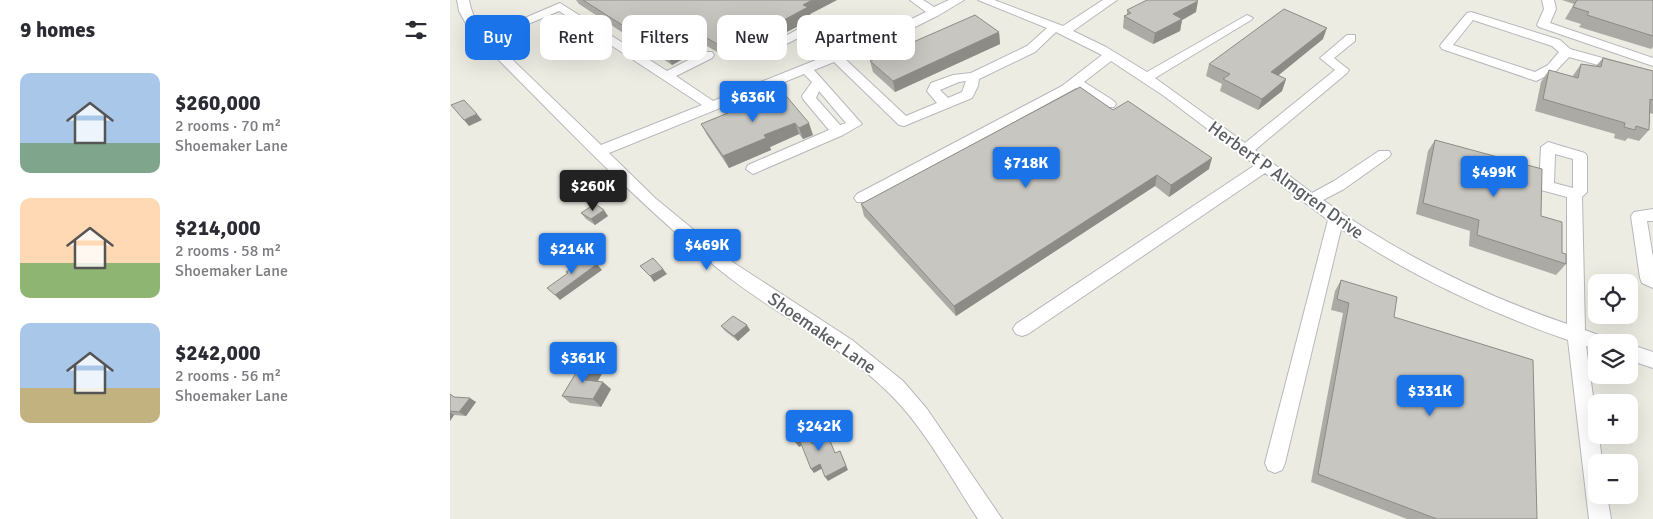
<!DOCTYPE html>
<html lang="en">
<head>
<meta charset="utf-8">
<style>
	:root { --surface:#fff; --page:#f2f2f3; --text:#2b2b33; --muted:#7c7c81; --accent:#1a73e8 }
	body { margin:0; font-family:Signika,sans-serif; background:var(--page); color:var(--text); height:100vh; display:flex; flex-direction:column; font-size:19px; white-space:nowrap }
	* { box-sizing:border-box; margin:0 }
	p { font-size:16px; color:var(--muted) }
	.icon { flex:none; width:28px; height:28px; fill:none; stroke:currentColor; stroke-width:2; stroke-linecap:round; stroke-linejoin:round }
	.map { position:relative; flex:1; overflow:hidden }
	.details { display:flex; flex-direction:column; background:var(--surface); width:450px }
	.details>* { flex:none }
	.hud { position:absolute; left:15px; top:15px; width:475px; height:45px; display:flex; gap:10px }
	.fabs { position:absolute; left:1138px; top:274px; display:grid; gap:10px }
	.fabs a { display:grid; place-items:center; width:50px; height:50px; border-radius:10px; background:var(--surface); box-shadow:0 5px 20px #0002; font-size:25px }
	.price { position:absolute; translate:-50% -42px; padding:0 11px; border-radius:5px; background:var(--accent); color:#fff; font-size:16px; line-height:32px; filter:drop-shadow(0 1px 2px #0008) }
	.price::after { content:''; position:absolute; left:50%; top:30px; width:15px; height:11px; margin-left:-8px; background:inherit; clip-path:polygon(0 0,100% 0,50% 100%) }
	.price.active { background:#222; color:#fff }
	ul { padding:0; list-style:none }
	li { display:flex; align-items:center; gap:15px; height:125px; padding:0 20px }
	li span { display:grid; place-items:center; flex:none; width:140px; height:100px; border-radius:10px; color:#555 }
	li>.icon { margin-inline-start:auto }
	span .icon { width:60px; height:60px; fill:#fffc; stroke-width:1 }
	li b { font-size:21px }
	h2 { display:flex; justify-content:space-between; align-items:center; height:60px; padding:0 20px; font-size:21px }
	.chip { padding:0 18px; border-radius:10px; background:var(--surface); box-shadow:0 5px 20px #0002; font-size:18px; line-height:45px }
	.chip.active { background:var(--accent); color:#fff }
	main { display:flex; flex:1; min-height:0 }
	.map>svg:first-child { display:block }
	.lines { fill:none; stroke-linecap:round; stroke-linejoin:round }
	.minor-casing { stroke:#b6b8bc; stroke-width:2 }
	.minor { fill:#fff; fill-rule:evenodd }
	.wall { fill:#acaaa5 }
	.shaded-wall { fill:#8c8b86 }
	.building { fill:#c8c6c0; stroke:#8c8b86 }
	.labels { text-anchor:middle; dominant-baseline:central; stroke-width:4; stroke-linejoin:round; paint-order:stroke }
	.street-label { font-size:18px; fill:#5b5e62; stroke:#fff }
</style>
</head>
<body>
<main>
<section class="details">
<h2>9 homes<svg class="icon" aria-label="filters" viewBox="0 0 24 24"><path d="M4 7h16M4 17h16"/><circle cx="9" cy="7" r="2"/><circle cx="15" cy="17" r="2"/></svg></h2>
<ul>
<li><span style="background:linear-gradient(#a9c7e8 70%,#7fa58c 0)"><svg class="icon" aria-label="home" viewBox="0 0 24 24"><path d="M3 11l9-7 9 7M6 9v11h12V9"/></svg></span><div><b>$260,000</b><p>2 rooms · 70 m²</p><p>Shoemaker Lane</p></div></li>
<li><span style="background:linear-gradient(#ffd9b3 65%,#8fb573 0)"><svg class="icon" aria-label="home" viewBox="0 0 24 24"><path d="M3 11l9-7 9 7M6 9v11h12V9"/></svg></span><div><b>$214,000</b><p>2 rooms · 58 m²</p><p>Shoemaker Lane</p></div></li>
<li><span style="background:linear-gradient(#a9c7e8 65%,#c2b280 0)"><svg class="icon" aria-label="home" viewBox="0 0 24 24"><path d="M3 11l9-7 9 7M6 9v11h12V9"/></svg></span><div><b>$242,000</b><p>2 rooms · 56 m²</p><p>Shoemaker Lane</p></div></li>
</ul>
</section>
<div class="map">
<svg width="1203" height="519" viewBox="0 0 1203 519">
	<rect width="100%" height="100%" fill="#edece3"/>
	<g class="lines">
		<!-- minor casing -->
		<g class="minor-casing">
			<path id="minor" d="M7,0H19C22,17 29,27 41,39L63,23L110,3L217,71L254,52H262L264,55L262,58L226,76L263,101L376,56L350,37L325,50L321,51L315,47L369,18H377L379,20L359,32L387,52L435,32L476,12L460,0H473L484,7L499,0H514L489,15L443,38L394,58L456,116L487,103L477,91L481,83L503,75L521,73L577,46L597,28L528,0H544L613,26L653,0H667L623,31L656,47L697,72L797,15L803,18L801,20L705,78L795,143L885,70L870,58L897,35H905V41L884,58L899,70L897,73L805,150L862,193L884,181L929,151H939L941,154L939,157L894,189L873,200C948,254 1030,294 1117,324V197L1091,190L1089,186L1091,147L1098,142L1135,153L1137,156V192L1132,197L1135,330L1154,337L1157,342H1146V349L1136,346L1146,418V435H1149L1152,462H1146V495H1157L1161,519H1139L1118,340C1038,312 961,276 891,229L835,463L832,470L825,473L818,470L815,463L878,220L815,173L578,334L572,336L566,334L563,329L566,324L805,165L714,96L661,61L634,82L664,101L666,104L664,107H654L626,88L417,202H407L404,198L407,194L612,86L652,55L606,32L585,52L529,79L528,86L522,98L454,126L449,125L384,62L364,70L412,124L393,135L303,174L296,169L298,165L379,130L353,99L352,96L362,82L354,74L159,153L205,198L284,263L402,340L453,381L477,409L552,519H528C501,478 474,427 439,393C389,343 325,315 271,271C181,198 102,113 20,31L9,11ZM109,11L252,105L151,145L47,45L71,27ZM516,81L512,92L498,98L490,90L509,82ZM369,91L396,123L390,125L366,98ZM1105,154L1123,159V188L1104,183Z
				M1092,0H1104L1106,9L1100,23L1203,58V66L1089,27L1087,25L1094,9Z
				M1021,12L1110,40L1120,49L1203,72V80L1119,57L1106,71L1086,81L992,49L990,46L992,43L1017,13ZM1023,20L1102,46L1109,52L1098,65L1085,72L1003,45Z
				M1203,209V221H1197L1203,257V288L1192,283L1190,278L1181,216L1184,212Z
				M1179,344L1203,352V368L1179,360Z"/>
		</g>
		<!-- minor -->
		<use href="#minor" class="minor"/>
	</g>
	<!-- wall -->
	<path class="wall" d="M126,0H387L360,14L362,19L323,39L318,36L277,58L257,46L222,65L129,4Z
		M1112,0H1203V47L1201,49L1129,27L1131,24L1115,19L1124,4Z
		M677,10L746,12L732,20L730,31L703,44L673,28L674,16L677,15Z
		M549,32L550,44L445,92L423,72L420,61Z
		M873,39L828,75L836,79L832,91L808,110L770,91L772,84L756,76L759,64Z
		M1153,58L1203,71V114L1200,113L1199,130L1189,141L1178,138L1175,141L1164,138L1165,134L1085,111L1091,82L1099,70L1122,77L1131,64L1146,66Z
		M332,91L363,135L353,139L349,134L320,147L321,150L279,168L257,135L251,124Z
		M663,110L759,169L719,197L705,186L506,316L414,216L411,204Z
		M985,140L1091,216L1112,253L1116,264L1106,275L1019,246L1020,231L966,214L978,151Z
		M131,213L158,216L145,225L136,219Z
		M891,280L944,317L1087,519H957L861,482L893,313L881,310L885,291Z
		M271,326L300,330L288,341L275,331Z
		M153,372L147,381L161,389L151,407L120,403L112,396Z
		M0,394L4,397L26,402L16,416L4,415L0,421Z"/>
	<!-- shaded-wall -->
	<path class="shaded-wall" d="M362,0H387L360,14L362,19L323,39L319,28L353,5Z
		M748,1L746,12L732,20L730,31L703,44L705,33L723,14Z
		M314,25L318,36L277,58L272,47Z
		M877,28L873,39L818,84L821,72Z
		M549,32L550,44L445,92L443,81Z
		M252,35L257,46L222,65L216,53Z
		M836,79L832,91L808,110L812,99Z
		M27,114L32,120L19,126L14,120Z
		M345,123L349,134L320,147L321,150L279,168L273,156L314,135Z
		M359,123L363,135L353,139L349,128Z
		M762,158L759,169L719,197L721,185Z
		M707,175L705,186L506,316L504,306Z
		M154,210L158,216L145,225L141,219Z
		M147,264L152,270L110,300L105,295Z
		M213,269L217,274L204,282L200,276Z
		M297,325L300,330L288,341L284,336Z
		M145,364L153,372L144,388L135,380Z
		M153,382L161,389L151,407L143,399Z
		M20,398L26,402L16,416L9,412Z
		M0,412L4,415L0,421Z
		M353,424L356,429L365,448L362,444Z
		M350,441L353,445L349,447L346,443Z
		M390,451L398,470L378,481L375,477Z
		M370,464L373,468L364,473L361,469Z"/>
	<!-- building -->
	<path class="building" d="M133,0H362L353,5L358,7L319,28L314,25L272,47L252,35L216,53Z
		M697,0H747L748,1L723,14L732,19L705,33L674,16L681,13L677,10Z
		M1127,0H1203V36L1137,15L1139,12L1123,7Z
		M834,9L877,28L821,72L836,79L812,99L773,79L780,74L759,64Z
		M525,15L549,32L443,81L420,61Z
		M1153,58L1203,71V100L1200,99L1199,130L1186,126L1185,130L1174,127L1175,123L1093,99L1099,70L1128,78L1131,64L1151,67Z
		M630,87L663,110L678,101L762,158L721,185L707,175L504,306L411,204Z
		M332,91L359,123L349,128L345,123L314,135L316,138L273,156L251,124Z
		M14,100L27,114L14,120L1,105Z
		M985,140L1092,169L1091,216L1112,222V253L1116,254V264L1027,235L1029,220L973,203Z
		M145,204L154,210L141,219L131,213Z
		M137,257L147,264L105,295L97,288L118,273L116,272Z
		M203,258L213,269L200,276L190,266Z
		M891,280L947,297L944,317L1083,360L1087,519H987L868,474L899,303L887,299Z
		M283,316L297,325L284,336L271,326Z
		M132,363L145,364L135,380L153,382L143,399L112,396Z
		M0,394L4,397L20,398L9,412L0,411Z
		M353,424L362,444L378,436L385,453L390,451L396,466L375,477L370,464L361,469L350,441L346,443L341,431Z"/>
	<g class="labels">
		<!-- street labels -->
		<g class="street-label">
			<text transform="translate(836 180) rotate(36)">Herbert P Almgren Drive</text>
			<text transform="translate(372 333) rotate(35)">Shoemaker Lane</text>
		</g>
	</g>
</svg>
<div class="fabs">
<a><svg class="icon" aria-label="locate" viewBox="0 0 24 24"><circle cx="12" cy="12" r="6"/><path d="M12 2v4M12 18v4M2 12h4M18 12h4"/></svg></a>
<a><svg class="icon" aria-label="layers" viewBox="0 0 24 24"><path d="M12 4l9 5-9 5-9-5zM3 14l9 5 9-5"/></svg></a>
<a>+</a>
<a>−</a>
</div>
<b class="price" style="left:303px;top:123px">$636K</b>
<b class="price" style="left:576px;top:189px">$718K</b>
<b class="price" style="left:1044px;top:198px">$499K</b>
<b class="price active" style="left:143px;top:212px">$260K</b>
<b class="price" style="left:257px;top:271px">$469K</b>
<b class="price" style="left:122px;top:275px">$214K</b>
<b class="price" style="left:133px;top:384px">$361K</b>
<b class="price" style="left:980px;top:417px">$331K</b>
<b class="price" style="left:369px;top:452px">$242K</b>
<div class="hud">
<a class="chip active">Buy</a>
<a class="chip">Rent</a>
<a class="chip">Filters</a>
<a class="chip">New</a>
<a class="chip">Apartment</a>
</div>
</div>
</main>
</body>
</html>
